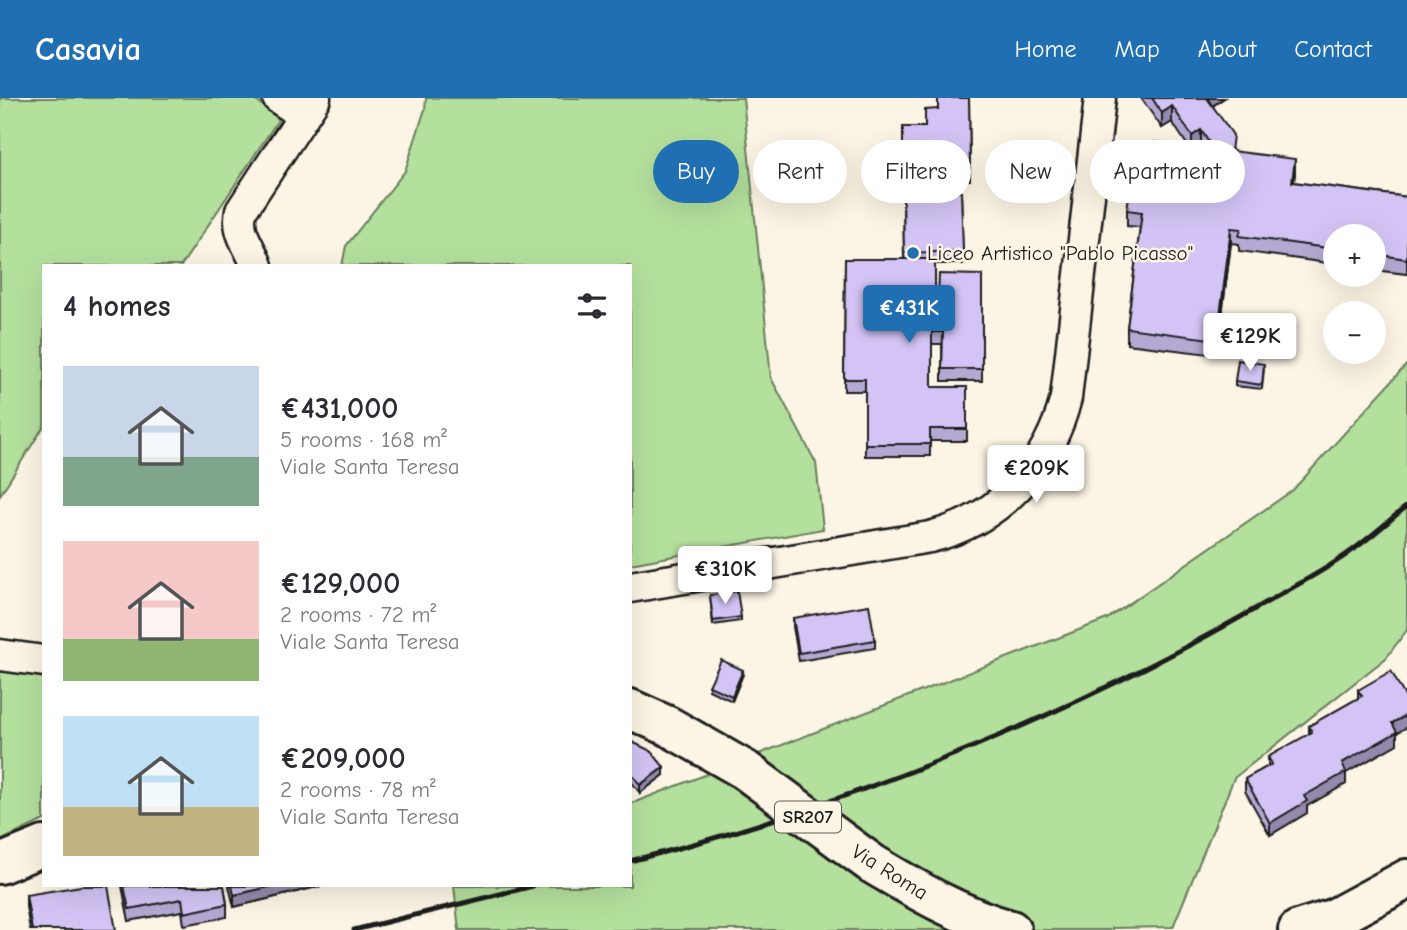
<!DOCTYPE html>
<html lang="en">
<head>
<meta charset="utf-8">
<style>
	:root { --surface:#fff; --page:#f7f7f7; --text:#2b2b33; --muted:#7c7c81; --accent:#1f6fb2 }
	body { margin:0; font-family:"Comic Neue",sans-serif; background:var(--page); color:var(--text); height:100vh; display:flex; flex-direction:column; font-size:26px; white-space:nowrap }
	* { box-sizing:border-box; margin:0 }
	p { font-size:23px; color:var(--muted) }
	.icon { flex:none; width:38px; height:38px; fill:none; stroke:currentColor; stroke-width:2; stroke-linecap:round; stroke-linejoin:round }
	.map { position:relative; flex:1; overflow:hidden }
	.side { position:absolute; left:42px; top:166px; width:590px; height:623px; display:flex; flex-direction:column; background:var(--surface); border-radius:0px; box-shadow:0 7px 28px #0002 }
	.side>* { flex:none }
	.guide { position:absolute; left:653px; top:42px; width:649px; height:63px; display:flex; gap:14px }
	.buttons { position:absolute; left:1323px; top:126px; display:grid; gap:14px }
	.buttons a { display:grid; place-items:center; width:63px; height:63px; border-radius:50%; background:var(--surface); box-shadow:0 7px 28px #0002; font-size:35px }
	.price { position:absolute; translate:-50% -60px; padding:0 16px; border-radius:7px; background:#fff; color:#222; font-size:23px; line-height:46px; filter:drop-shadow(0 2px 4px #0008) }
	.price::after { content:''; position:absolute; left:50%; top:42px; width:21px; height:16px; margin-left:-10px; background:inherit; clip-path:polygon(0 0,100% 0,50% 100%) }
	.price.current { background:var(--accent); color:#fff }
	ul { padding:0; list-style:none }
	li { display:flex; align-items:center; gap:21px; height:175px; padding:0 21px }
	li span { display:grid; place-items:center; flex:none; width:196px; height:140px; border-radius:0px; color:#555 }
	li>.icon { margin-inline-start:auto }
	span .icon { width:84px; height:84px; fill:#fffc; stroke-width:1 }
	li b { font-size:30px }
	h2 { display:flex; justify-content:space-between; align-items:center; height:84px; padding:0 21px; font-size:30px }
	.pill { padding:0 24px; border-radius:32px; background:var(--surface); box-shadow:0 7px 28px #0002; font-size:24px; line-height:63px }
	.pill.current { background:var(--accent); color:#fff }
	header { display:flex; align-items:center; gap:42px; box-sizing:border-box; height:98px; padding:0 35px; background:var(--accent); color:#fff }
	header strong { font-size:33px }
	nav { display:flex; gap:38px; margin-inline-start:auto; font-size:24px }
	.map>svg:first-child { display:block }
	.green { fill:#b4e09d; stroke:#687e5c; stroke-width:2 }
	.lines { fill:none; stroke-linecap:round; stroke-linejoin:round }
	.street-casing { stroke:#1c1c1c; stroke-width:35 }
	.primary-casing { stroke:#1c1c1c; stroke-width:44 }
	.street { stroke:#fcf5e5; stroke-width:30 }
	.primary { stroke:#fcf5e5; stroke-width:38 }
	.rail { stroke:#1c1c1c; stroke-width:5 }
	.primary-bridge-casing { stroke:#1c1c1c; stroke-width:44; stroke-linecap:butt }
	.primary-bridge { stroke:#fcf5e5; stroke-width:38 }
	.wall { fill:#b5a9d3; stroke:#1c1c1c; stroke-width:2 }
	.shaded-wall { fill:#9489ac; stroke:#1c1c1c; stroke-width:2 }
	.building { fill:#d3c4f5; stroke:#1c1c1c; stroke-width:2 }
	.poi-dot { fill:#1f6fb2; stroke:#fcf5e5; stroke-width:2.5 }
	.labels { text-anchor:middle; dominant-baseline:central; stroke-width:5; stroke-linejoin:round; paint-order:stroke }
	.shield { fill:#fcf5e5; stroke:#5f5d58; stroke-width:2 }
	.shield-label { font-size:19px; font-weight:bold; fill:#1c1c1c }
	.poi-label { font-size:21px; fill:#1c1c1c; stroke:#fcf5e5; text-anchor:start }
	.street-label { font-size:21px; fill:#1c1c1c; stroke:#fcf5e5 }
</style>
</head>
<body>
<header>
<strong>Casavia</strong>
<nav><a>Home</a><a>Map</a><a>About</a><a>Contact</a></nav>
</header>
<div class="map">
<svg width="1407" height="832" viewBox="0 0 1407 832">
	<rect width="100%" height="100%" fill="#fcf5e5"/>
	<filter id="ink" filterUnits="userSpaceOnUse"><feTurbulence type="fractalNoise" baseFrequency=".0143" numOctaves="2"/><feDisplacementMap in="SourceGraphic" scale="14" xChannelSelector="R" yChannelSelector="G"/><feConvolveMatrix kernelMatrix="1 2 1 2 8 2 1 2 1" color-interpolation-filters="sRGB"/></filter>
	<g filter="url(#ink)">
		<!-- green -->
		<path class="green" d="M0,0H251L280,19L181,168H44V328L0,397Z
			M426,0H743L771,280L816,365L823,431L630,466V168H342L346,148L405,73L425,11Z
			M1407,266V532L1386,560L1234,680L1173,829L1112,830V832H459L454,788H630V706L1107,521L1293,392Z
			M0,566L44,571V722L0,743Z"/>
		<g class="lines">
			<!-- street casing -->
			<g class="street-casing">
				<path id="street" d="M278,0L304,17
					M257,168C250,148 236,135 241,113L315,0
					M630,489L930,439C999,422 1049,368 1066,300L1100,0
					M0,557L44,563"/>
			</g>
			<!-- primary casing -->
			<g class="primary-casing">
				<path id="primary" d="M630,611L668,628L745,672
					M871,765C916,792 960,818 1011,832
					M0,766L44,748
					M1298,832L1333,821L1407,781"/>
			</g>
			<!-- street -->
			<use href="#street" class="street"/>
			<!-- primary -->
			<use href="#primary" class="primary"/>
			<!-- rail -->
			<path class="rail" d="M630,763C810,717 985,651 1151,567C1195,545 1238,521 1281,496C1309,480 1337,465 1362,445C1378,433 1392,420 1407,408
				M354,832L533,788"/>
			<!-- primary-bridge casing -->
			<g class="primary-bridge-casing">
				<path id="primary-bridge" d="M745,672L871,765"/>
			</g>
			<!-- primary-bridge -->
			<use href="#primary-bridge" class="primary-bridge"/>
		</g>
		<!-- wall -->
		<path class="wall" d="M969,0L970,82L903,83V29H925L938,11Z
			M1141,0H1224L1213,8L1233,54L1295,76L1294,84L1407,99V176L1374,172V138H1335V166L1239,153V146L1231,145L1217,257L1127,246V230L1140,129L1127,128V112L1152,65L1188,48L1172,24L1162,30Z
			M961,93L963,166H935V204H938L982,177V283H942V246H932V289H967V343H930V358H865V293H844L845,161H904L903,95Z
			M1264,271L1262,291L1235,288V283Z
			M710,497L741,519V523L713,527Z
			M793,520L875,542V550L799,563L793,529Z
			M743,576L732,603L709,592V588Z
			M1358,592L1397,635V646L1346,675V686L1307,708V715L1270,737L1245,693V681L1268,668V659L1309,636V628L1358,600Z
			M630,643L664,677L640,695L630,682Z
			M122,788H224L227,806V819L184,827L182,813L129,823Z
			M229,788H321L234,809Z
			M26,797L116,832H30L26,809Z"/>
		<!-- shaded-wall -->
		<path class="shaded-wall" d="M1205,0H1224L1205,13Z
			M1172,8V24L1162,30V15Z
			M1201,32V47L1192,54V38Z
			M1295,61V76L1292,99V84Z
			M1231,130V145L1217,257V242Z
			M743,572V576L732,603V598Z
			M1407,617V629L1397,635V646L1346,675V686L1307,708V715L1270,737V725L1392,625Z
			M664,669V677L640,695V687Z
			M273,788H321L234,809V797Z"/>
		<!-- building -->
		<path class="building" d="M938,0H969L970,70L903,71V29H925V12L938,11Z
			M1152,0H1207L1233,37L1231,53L1295,61L1292,84L1407,99V161L1374,156V138H1335V151L1239,138L1241,131L1231,130L1217,242L1127,230L1142,114L1127,112L1134,62L1152,65L1154,44L1213,51L1201,32L1192,38L1172,8L1162,15Z
			M961,93L963,153L904,155L903,95Z
			M845,161H935V204H938L939,176L982,177V271H942L943,234H932V289H967V331H930V346H865V281H844Z
			M1238,262L1264,266L1262,287L1235,283Z
			M737,493L741,519L713,523L710,497Z
			M869,507L875,542L799,555L793,520Z
			M721,562L743,572L732,598L709,588Z
			M1391,573L1407,602V617L1392,625L1397,634L1342,665L1346,674L1304,698L1307,703L1270,725L1245,681L1272,666L1268,659L1312,634L1309,628L1362,598L1358,592Z
			M630,643L651,653L664,669L640,687L630,673Z
			M81,788H108L116,832H32L26,797Z
			M124,788H224L227,806L184,815L182,801L129,811Z
			M232,788H273L234,797Z"/>
	</g>
	<!-- markers -->
	<circle class="poi-dot" cx="913" cy="155" r="7"/>
	<g class="labels">
		<!-- shield labels -->
		<rect class="shield" x="775" y="703.5" width="66" height="31" rx="5"/>
		<g class="shield-label">
			<text x="808" y="719">SR207</text>
		</g>
		<!-- poi labels -->
		<g class="poi-label">
			<text x="927" y="155">Liceo Artistico "Pablo Picasso"</text>
		</g>
		<!-- street labels -->
		<g class="street-label">
			<text transform="translate(890 774) rotate(32)">Via Roma</text>
		</g>
	</g>
</svg>
<div class="buttons">
<a>+</a>
<a>−</a>
</div>
<b class="price current" style="left:909px;top:247px">€431K</b>
<b class="price" style="left:1250px;top:275px">€129K</b>
<b class="price" style="left:1036px;top:407px">€209K</b>
<b class="price" style="left:725px;top:508px">€310K</b>
<div class="guide">
<a class="pill current">Buy</a>
<a class="pill">Rent</a>
<a class="pill">Filters</a>
<a class="pill">New</a>
<a class="pill">Apartment</a>
</div>
<section class="side">
<h2>4 homes<svg class="icon" aria-label="filters" viewBox="0 0 24 24"><path d="M4 7h16M4 17h16"/><circle cx="9" cy="7" r="2"/><circle cx="15" cy="17" r="2"/></svg></h2>
<ul>
<li><span style="background:linear-gradient(#c9d6e8 65%,#7fa58c 0)"><svg class="icon" aria-label="home" viewBox="0 0 24 24"><path d="M3 11l9-7 9 7M6 9v11h12V9"/></svg></span><div><b>€431,000</b><p>5 rooms · 168 m²</p><p>Viale Santa Teresa</p></div></li>
<li><span style="background:linear-gradient(#f6c9c9 70%,#8fb573 0)"><svg class="icon" aria-label="home" viewBox="0 0 24 24"><path d="M3 11l9-7 9 7M6 9v11h12V9"/></svg></span><div><b>€129,000</b><p>2 rooms · 72 m²</p><p>Viale Santa Teresa</p></div></li>
<li><span style="background:linear-gradient(#bfe0f5 65%,#c2b280 0)"><svg class="icon" aria-label="home" viewBox="0 0 24 24"><path d="M3 11l9-7 9 7M6 9v11h12V9"/></svg></span><div><b>€209,000</b><p>2 rooms · 78 m²</p><p>Viale Santa Teresa</p></div></li>
</ul>
</section>
</div>
</body>
</html>
